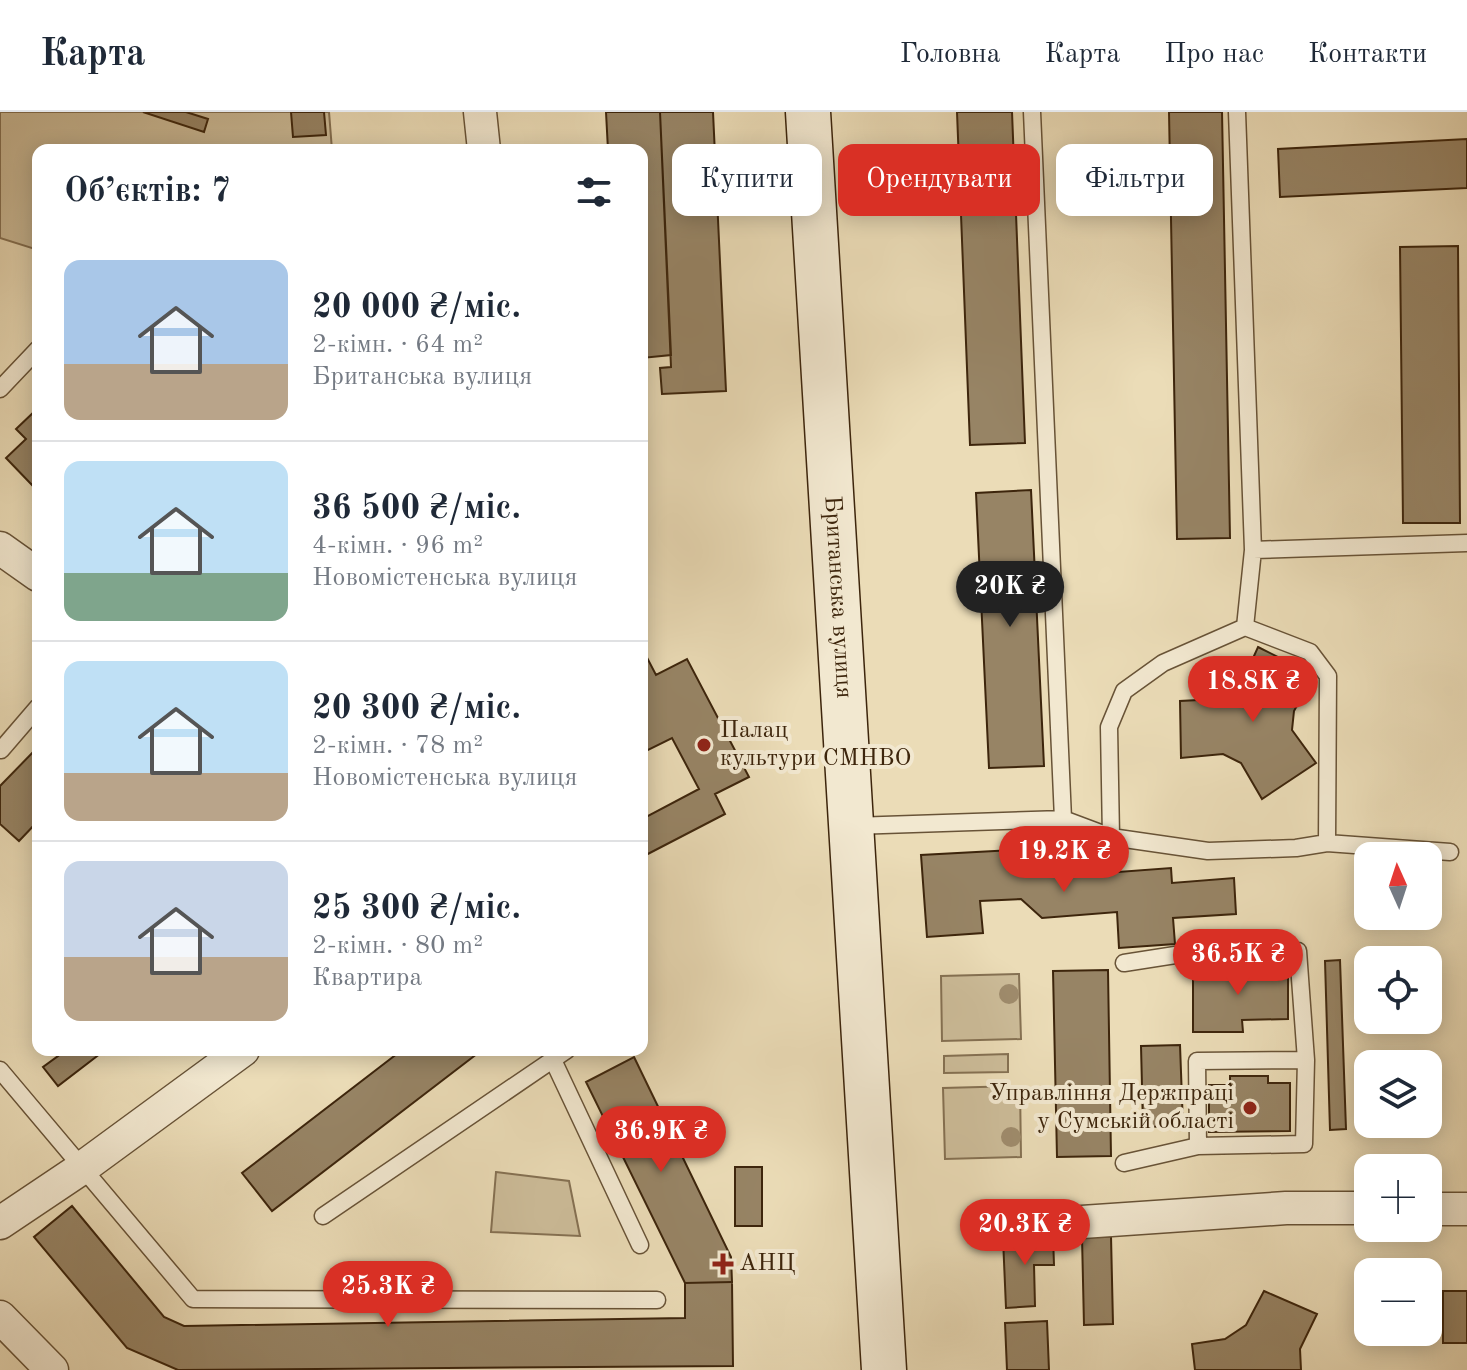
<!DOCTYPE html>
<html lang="uk">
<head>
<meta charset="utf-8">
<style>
	:root { --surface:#fff; --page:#f6f6f7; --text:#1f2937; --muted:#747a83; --line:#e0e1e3; --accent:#d93025 }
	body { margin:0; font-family:"Old Standard TT",serif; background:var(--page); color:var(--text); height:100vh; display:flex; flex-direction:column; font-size:30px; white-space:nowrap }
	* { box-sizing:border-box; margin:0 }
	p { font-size:26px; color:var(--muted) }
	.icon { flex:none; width:44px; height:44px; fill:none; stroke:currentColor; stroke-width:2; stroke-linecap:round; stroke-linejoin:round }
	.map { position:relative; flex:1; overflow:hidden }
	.drawer { position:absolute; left:32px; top:32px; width:616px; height:912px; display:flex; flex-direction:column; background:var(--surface); border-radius:16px; box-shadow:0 4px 20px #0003 }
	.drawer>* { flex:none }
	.top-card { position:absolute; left:672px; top:32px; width:674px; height:72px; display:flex; gap:16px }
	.needle { width:52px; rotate:357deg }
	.tools { position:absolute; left:1354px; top:730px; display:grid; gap:16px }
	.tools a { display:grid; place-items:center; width:88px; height:88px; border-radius:16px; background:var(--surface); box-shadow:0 4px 20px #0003; font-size:40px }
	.price { position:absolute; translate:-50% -68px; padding:0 18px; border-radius:28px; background:var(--accent); color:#fff; font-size:26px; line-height:52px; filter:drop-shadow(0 2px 4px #0008) }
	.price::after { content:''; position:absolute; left:50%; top:48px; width:24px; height:18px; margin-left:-12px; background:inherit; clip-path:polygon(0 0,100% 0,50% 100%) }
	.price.active { background:#222; color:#fff }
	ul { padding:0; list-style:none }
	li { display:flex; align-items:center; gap:24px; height:200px; padding:0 32px }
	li+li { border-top:2px solid var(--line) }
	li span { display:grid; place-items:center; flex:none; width:224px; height:160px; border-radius:16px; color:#555 }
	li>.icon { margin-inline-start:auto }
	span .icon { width:96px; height:96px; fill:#fffc; stroke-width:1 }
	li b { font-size:34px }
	h2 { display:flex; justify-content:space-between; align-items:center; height:96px; padding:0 32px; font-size:34px }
	.tag { padding:0 28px; border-radius:16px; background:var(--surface); box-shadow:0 4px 20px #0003; font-size:28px; line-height:72px }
	.tag.active { background:var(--accent); color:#fff }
	header { display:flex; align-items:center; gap:48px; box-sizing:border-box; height:112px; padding:0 40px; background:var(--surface); border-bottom:2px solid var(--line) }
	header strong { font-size:38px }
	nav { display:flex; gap:44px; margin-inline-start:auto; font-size:28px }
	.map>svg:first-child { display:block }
	.green { fill:#cdbd9a; stroke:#857153; stroke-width:2 }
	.building { fill:#978465; stroke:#3d250c; stroke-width:2 }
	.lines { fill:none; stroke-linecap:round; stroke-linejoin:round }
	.lane-casing { stroke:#685337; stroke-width:19 }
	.street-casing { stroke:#685337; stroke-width:35 }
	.secondary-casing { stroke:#3d250c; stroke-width:47 }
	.lane { stroke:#f2e8d0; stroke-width:16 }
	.street { stroke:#f2e8d0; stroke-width:32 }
	.secondary { stroke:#f2e8d0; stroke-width:44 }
	.tree { fill:#9f8c6d }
	.poi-dot { fill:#8f2418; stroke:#f2e8d0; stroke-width:3 }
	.labels { text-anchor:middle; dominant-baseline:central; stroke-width:8; stroke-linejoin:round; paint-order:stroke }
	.street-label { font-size:24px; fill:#3d250c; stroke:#f2e8d0 }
	.poi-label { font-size:24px; fill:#3d250c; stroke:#f2e8d0; text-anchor:start }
</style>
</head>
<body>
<header>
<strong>Карта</strong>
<nav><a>Головна</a><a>Карта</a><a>Про нас</a><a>Контакти</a></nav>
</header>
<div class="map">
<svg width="1467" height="1258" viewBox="0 0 1467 1258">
	<rect width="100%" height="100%" fill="#ebdcb7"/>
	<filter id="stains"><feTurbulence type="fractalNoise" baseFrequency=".0025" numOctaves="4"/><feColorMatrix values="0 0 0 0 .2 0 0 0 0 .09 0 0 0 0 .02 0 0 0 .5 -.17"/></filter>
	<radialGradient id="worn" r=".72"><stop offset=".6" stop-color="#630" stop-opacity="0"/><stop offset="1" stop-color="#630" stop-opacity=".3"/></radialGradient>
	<!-- green -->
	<path class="green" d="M0,0H329L332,38H38V138L0,126Z
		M1019,862L1021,927L942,929L941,864Z
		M1008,942V960L944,961V944Z
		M1020,974L1021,1045L945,1047L943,976Z
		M496,1060L569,1069L580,1124L491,1120Z"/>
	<!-- building -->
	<path class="building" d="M143,0H186L208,7L204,20Z
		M291,0H324L326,23L293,25Z
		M606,0H660L671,243L642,246V38H608Z
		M660,0H713L726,279L662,282L660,256L671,255Z
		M957,0H1012L1025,331L970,333Z
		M1169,0H1222L1230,426L1177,427Z
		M1467,27V76L1280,85L1278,37Z
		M1458,134L1460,411H1403L1400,135Z
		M36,298L38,300V367L32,373L6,346L26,327L16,317Z
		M1031,378L1044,654L989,656L976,381Z
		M1258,535L1314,563L1294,599L1292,618L1316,651L1262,687L1241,651L1223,642L1181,646L1180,589L1218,587L1241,573Z
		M642,536L656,563L687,547L749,665L715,682L725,702L642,745V707L699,677L672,626L642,641Z
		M38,635V709L19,729L0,712V674Z
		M1050,736L1078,763L1171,756L1172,771L1234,766L1236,802L1173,806L1175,832L1119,836L1117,800L1042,806L1021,787L980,789L983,821L927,825L921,743Z
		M1340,848L1346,1017L1330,1018L1325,849Z
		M1288,854V907L1242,908L1243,920H1193V856Z
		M1108,858L1111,1044L1057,1045L1053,859Z
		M1180,933L1183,1014L1143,1015L1141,934Z
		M53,938H105L58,974L43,955L58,944Z
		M402,938H482L272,1099L242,1061Z
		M634,945L731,1145L732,1170L685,1171L586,970Z
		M1230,964H1268V971H1290V1019L1209,1020V973H1230Z
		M735,1055H762V1114H735Z
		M72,1094L164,1205L184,1214L685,1206V1171L732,1170L733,1254L178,1258L127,1236L34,1125Z
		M1053,1124L1054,1153H1034L1035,1194L1006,1196L1003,1126Z
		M1111,1124L1113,1212L1084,1213L1082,1125Z
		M1264,1179L1317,1202L1300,1237L1301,1258H1195L1192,1232L1225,1227L1246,1213Z
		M1443,1179H1467V1231H1443Z
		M1047,1209L1049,1258H1007L1005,1211Z"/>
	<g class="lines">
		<!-- lane casing -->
		<g class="lane-casing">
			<path id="lane" d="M1032,0L1063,707
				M1237,0L1253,438L1467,431
				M0,277L38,237
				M1245,515L1310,540L1328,564L1327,731
				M1,638L38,595
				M853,714L1063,707L1111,725L1208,739L1296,736L1327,731L1450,740
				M1111,725L1109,615L1124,579L1163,551L1245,515L1253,438
				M553,948L640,1133
				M0,958L193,1187L657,1188
				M1198,1034L1304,1032L1306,948
				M1124,1051L1198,1034L1197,949L1306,948L1298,839L1188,841L1124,851
				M323,1104L567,938"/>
		</g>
		<!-- street casing -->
		<g class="street-casing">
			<path id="street" d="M480,0L484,38
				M0,436L38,463
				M1428,1097H1467
				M1082,1110L1286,1096H1368
				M0,1111L82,1056L243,938
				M0,1205L52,1258"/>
		</g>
		<!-- secondary casing -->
		<g class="secondary-casing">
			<g id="secondary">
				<path id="s1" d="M808,0L884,1258"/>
			</g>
		</g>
		<!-- lane -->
		<use href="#lane" class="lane"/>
		<!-- street -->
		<use href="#street" class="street"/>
		<!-- secondary -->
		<use href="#secondary" class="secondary"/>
	</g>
	<!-- trees -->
	<g class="tree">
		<circle cx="1009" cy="882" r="10"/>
		<circle cx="1011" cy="1025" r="10"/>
	</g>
	<!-- markers -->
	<g class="poi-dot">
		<circle cx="704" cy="633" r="8"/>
		<circle cx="1250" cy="996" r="8"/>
		<path d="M719 1140h8v8h8v8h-8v8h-8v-8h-8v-8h8z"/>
	</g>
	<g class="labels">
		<!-- street labels -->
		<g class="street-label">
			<text stroke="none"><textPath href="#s1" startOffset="486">Британська вулиця</textPath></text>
		</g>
		<!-- poi labels -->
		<g class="poi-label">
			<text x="720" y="619">Палац<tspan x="720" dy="28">культури СМНВО</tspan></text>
			<text x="1234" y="982" text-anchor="end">Управління Держпраці<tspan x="1234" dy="28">у Сумській області</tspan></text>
			<text x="739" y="1152">АНЦ</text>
		</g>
	</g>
	<rect width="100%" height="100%" filter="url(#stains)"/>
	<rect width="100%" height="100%" fill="url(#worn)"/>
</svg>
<div class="tools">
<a><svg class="needle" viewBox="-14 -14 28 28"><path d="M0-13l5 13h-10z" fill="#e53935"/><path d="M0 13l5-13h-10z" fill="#747a83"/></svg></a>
<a><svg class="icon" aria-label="locate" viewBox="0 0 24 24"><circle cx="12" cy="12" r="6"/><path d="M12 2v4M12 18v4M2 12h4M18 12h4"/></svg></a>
<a><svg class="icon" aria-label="layers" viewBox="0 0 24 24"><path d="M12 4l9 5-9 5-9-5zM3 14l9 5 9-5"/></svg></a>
<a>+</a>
<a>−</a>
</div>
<b class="price active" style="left:1010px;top:517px">20K ₴</b>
<b class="price" style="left:1253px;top:612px">18.8K ₴</b>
<b class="price" style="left:1064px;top:782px">19.2K ₴</b>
<b class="price" style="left:1238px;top:885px">36.5K ₴</b>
<b class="price" style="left:661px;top:1062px">36.9K ₴</b>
<b class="price" style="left:1025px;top:1155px">20.3K ₴</b>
<b class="price" style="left:388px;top:1217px">25.3K ₴</b>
<div class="top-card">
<a class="tag">Купити</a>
<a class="tag active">Орендувати</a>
<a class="tag">Фільтри</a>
</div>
<section class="drawer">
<h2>Об’єктів: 7<svg class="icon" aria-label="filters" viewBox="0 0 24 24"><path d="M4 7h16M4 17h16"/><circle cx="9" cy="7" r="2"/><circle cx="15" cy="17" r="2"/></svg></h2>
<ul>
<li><span style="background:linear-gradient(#a9c7e8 65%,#b9a48a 0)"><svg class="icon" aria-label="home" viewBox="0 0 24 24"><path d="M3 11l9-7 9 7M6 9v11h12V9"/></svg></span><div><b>20 000 ₴/міс.</b><p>2-кімн. · 64 m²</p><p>Британська вулиця</p></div></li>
<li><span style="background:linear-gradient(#bfe0f5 70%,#7fa58c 0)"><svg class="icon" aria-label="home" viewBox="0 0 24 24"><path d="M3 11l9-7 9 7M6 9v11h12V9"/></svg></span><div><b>36 500 ₴/міс.</b><p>4-кімн. · 96 m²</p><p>Новомістенська вулиця</p></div></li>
<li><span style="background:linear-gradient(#bfe0f5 70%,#b9a48a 0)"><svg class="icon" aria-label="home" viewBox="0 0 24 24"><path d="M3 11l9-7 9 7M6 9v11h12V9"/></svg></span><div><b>20 300 ₴/міс.</b><p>2-кімн. · 78 m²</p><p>Новомістенська вулиця</p></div></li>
<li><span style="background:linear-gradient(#c9d6e8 60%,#b9a48a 0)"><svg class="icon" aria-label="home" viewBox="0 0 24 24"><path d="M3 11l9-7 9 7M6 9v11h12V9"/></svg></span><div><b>25 300 ₴/міс.</b><p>2-кімн. · 80 m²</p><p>Квартира</p></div></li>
</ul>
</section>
</div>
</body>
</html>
